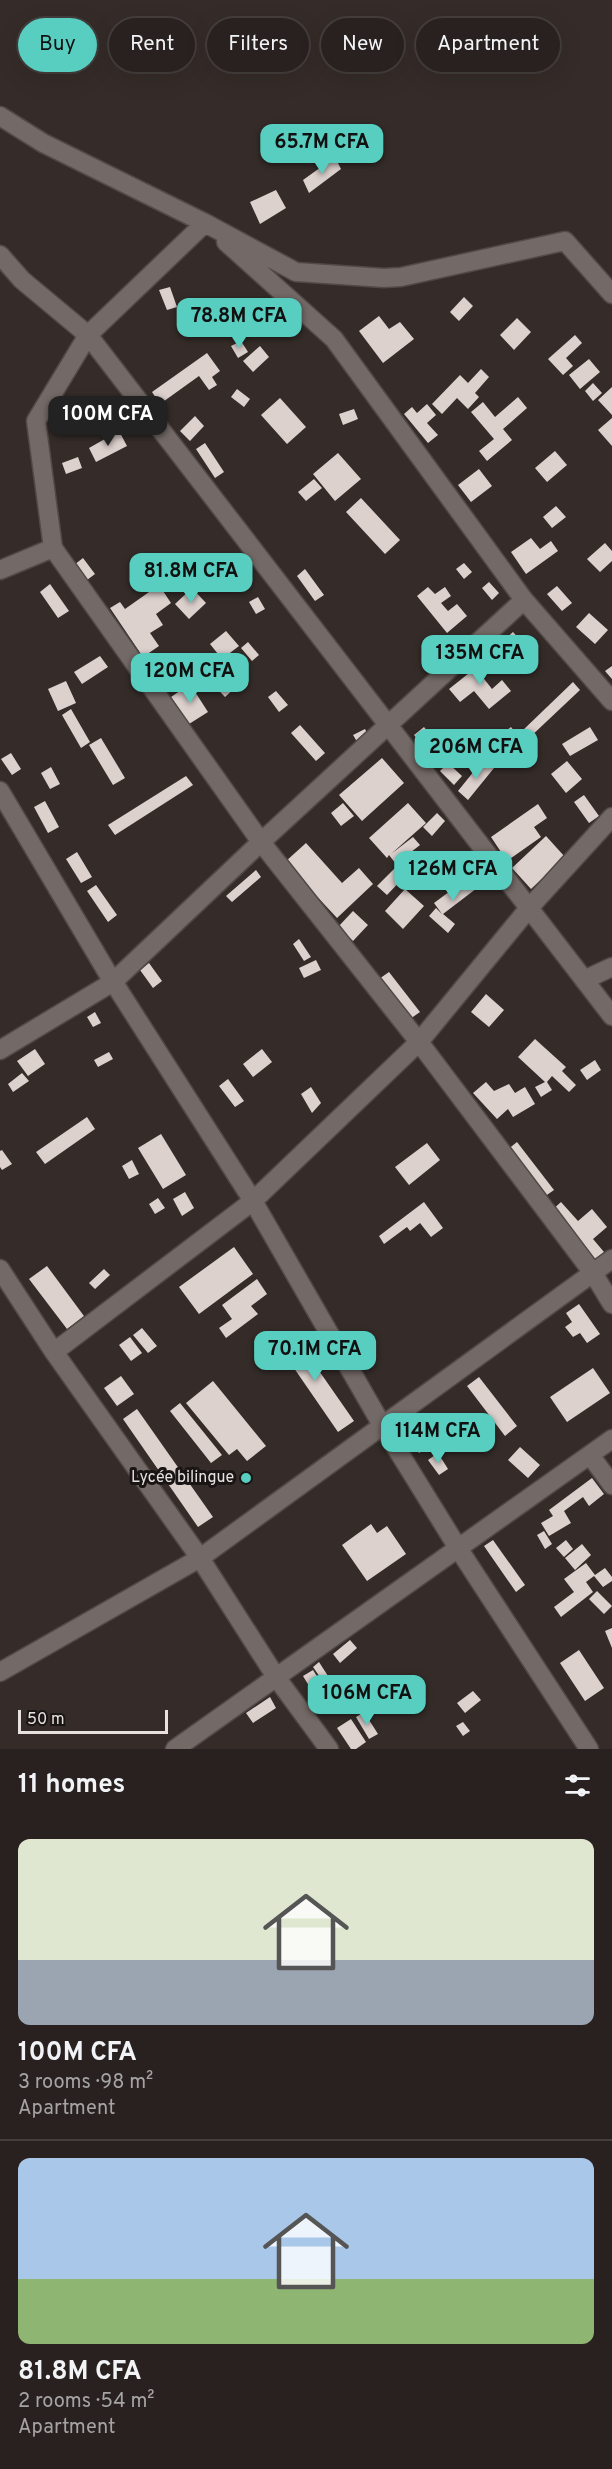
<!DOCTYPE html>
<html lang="en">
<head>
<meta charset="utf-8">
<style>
	:root { --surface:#28211f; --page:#302928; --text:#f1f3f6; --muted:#a5a3a4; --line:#443e3d; --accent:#58cec0 }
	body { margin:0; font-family:Overpass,sans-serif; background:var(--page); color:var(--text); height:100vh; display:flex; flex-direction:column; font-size:22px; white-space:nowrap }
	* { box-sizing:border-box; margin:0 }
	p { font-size:20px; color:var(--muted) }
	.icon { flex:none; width:33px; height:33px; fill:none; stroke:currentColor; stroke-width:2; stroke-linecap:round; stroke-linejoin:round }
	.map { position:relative; height:1749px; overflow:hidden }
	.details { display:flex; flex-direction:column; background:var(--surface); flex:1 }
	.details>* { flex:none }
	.top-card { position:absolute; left:18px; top:18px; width:576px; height:54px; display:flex; gap:12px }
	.scale { position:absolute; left:18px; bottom:15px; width:150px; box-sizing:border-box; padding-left:6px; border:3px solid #e7e1df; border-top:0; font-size:16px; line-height:21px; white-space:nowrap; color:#e7e1df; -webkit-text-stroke:4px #191514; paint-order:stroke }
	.price { position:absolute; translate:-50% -51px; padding:0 14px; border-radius:12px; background:var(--accent); color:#111; font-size:20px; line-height:39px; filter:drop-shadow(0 2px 3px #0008) }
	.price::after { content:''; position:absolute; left:50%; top:36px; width:18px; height:14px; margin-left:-9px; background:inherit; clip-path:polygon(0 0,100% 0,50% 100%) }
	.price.active { background:#222; color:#fff }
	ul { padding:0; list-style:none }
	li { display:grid; align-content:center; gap:12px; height:318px; padding:0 18px }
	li+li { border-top:2px solid var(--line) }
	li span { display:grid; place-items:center; height:186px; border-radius:12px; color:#555 }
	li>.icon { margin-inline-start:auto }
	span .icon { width:108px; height:108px; fill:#fffc; stroke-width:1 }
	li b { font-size:26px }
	h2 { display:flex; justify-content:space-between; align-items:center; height:72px; padding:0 18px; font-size:26px }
	.chip { padding:0 21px; border-radius:27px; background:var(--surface); box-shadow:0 6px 24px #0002,0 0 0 2px var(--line); font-size:21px; line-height:54px }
	.chip.active { background:var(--accent); color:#111 }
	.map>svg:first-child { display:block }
	.building { fill:#ddd1ce }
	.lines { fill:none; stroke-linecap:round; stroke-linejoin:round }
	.minor-casing { stroke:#514947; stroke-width:21 }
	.minor { stroke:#736966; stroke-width:18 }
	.poi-dot { fill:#58cec0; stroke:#191514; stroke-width:2 }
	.labels { text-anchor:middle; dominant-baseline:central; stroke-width:6; stroke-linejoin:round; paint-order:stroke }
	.poi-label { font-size:16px; fill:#e7e1df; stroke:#191514; text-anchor:end }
</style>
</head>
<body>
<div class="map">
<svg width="612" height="1749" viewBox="0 0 612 1749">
	<rect width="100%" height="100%" fill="#352c29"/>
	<!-- building -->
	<path class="building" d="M335,157L341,169L309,193L303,180Z
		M276,190L286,208L260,224L250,202Z
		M170,287L177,307L167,310L159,290Z
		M464,297L473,306L459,321L450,312Z
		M379,316L389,329L400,322L414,339L383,363L359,331Z
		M517,318L531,332L514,350L500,335Z
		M575,335L582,343L566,358L573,366L563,375L548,359Z
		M241,341L248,352L238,358L231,346Z
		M260,346L269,357L253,372L243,361Z
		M207,353L220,371L212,377L217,385L209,390L199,376L160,404L152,392Z
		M589,359L600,372L580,389L569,375Z
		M481,369L489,377L475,393L479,397L468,409L457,398L442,414L432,404L460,375L468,383Z
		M593,383L602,393L593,401L585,391Z
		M612,387V415L598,400Z
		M237,389L250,399L244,407L231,397Z
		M518,397L527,408L503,429L512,440L487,461L479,451L494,439L471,412L483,402L495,417Z
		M280,398L306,427L287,444L261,415Z
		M427,404L436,415L427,423L438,435L428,443L404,414L412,407L417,413Z
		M354,409L358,419L343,425L339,414Z
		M195,416L204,426L190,441L180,431Z
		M612,418V446L598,430Z
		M119,431L127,446L96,462L89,448Z
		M205,443L224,472L215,478L196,449Z
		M555,451L567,465L547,482L535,468Z
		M338,453L361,479L335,501L313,474Z
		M78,457L82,468L66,474L62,463Z
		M479,469L492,486L471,502L458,485Z
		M314,479L322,488L306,501L298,492Z
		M361,498L400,540L385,554L346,512Z
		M556,506L566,517L552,528L543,517Z
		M531,538L540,549L551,541L558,551L526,574L511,552Z
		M605,543L612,551V561L600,572L587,559Z
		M83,558L95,574L87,580L74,565Z
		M464,563L472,572L464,579L456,569Z
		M305,569L324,595L315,601L297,576Z
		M489,582L499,593L492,600L482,588Z
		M50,584L69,611L58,618L40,592Z
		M159,585L171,603L156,614L163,625L150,633L159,646L143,657L110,608L120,602L125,609Z
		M557,586L572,603L562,611L547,594Z
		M428,587L435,594L445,587L451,596L441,603L448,611L457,604L467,616L447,633L417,596Z
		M192,588L206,603L189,619L175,604Z
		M258,597L265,609L256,614L249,602Z
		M589,613L608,630L595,644L576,627Z
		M226,631L239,646L222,659L210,644Z
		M513,632L521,641L504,656L496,647Z
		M248,642L259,655L252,661L241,648Z
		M100,656L108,667L82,684L74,672Z
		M488,658L494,665L481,675L492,689L502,680L511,691L489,709L474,691L460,702L449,689Z
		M217,659L223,666L219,669L236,687L225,697L208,679L213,674L207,666Z
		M612,666V679L605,671Z
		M66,681L76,703L58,711L48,689Z
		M573,682L580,690L528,739L521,732Z
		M190,684L208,712L189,724L171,697Z
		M276,691L288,705L279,712L268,697Z
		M71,709L90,742L81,748L62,715Z
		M300,725L325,753L316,761L291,733Z
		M424,727L441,748L431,756L414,735Z
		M511,727L523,742L514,749L502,734Z
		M590,727L598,740L570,756L562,744Z
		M365,729L370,739L359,745L353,735Z
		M101,738L125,778L113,785L89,745Z
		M11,753L21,769L12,775L1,759Z
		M382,758L404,783L362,821L339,795Z
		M483,760L494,768L468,800L458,791Z
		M567,761L582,779L566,793L551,774Z
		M448,763L462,776L454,785L440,771Z
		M51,767L60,784L50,789L41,773Z
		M186,776L193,785L115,835L108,825Z
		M584,795L599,816L589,823L574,802Z
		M45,801L59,827L48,833L34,807Z
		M343,803L354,816L341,826L331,813Z
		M408,803L426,823L391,854L413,837L420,845L396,864L389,855L387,858L369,838Z
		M538,804L547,818L534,827L541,837L507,861L491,837Z
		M437,813L445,821L432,836L423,827Z
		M546,836L565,857L531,889L512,868Z
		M306,843L342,883L359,868L373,884L337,918L285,862Z
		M77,852L92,877L81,883L66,859Z
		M451,859L456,873L440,879L435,865Z
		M398,865L407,874L387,895L377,886Z
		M256,870L261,877L232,902L226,896Z
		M473,874L481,885L443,914L455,924L448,933L429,916L436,908L442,914L434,903Z
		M96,885L117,915L108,922L87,891Z
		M405,889L424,906L403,929L385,911Z
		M353,911L368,925L353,941L338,927Z
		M299,939L311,957L304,961L293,944Z
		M316,960L321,970L304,978L299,968Z
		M149,963L162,981L153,988L140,970Z
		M389,972L420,1012L410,1019L379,979Z
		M486,994L504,1010L489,1027L471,1012Z
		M95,1012L101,1023L93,1027L87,1017Z
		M535,1039L566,1067L562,1071L576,1085L569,1092L552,1076L547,1082L552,1090L541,1097L535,1087L545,1082L518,1057Z
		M35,1049L45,1064L28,1076L17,1061Z
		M262,1049L272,1062L253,1077L243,1064Z
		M109,1052L113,1059L98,1067L94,1060Z
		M595,1060L601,1070L587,1080L580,1070Z
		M22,1073L29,1081L13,1092L8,1084Z
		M228,1079L244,1101L235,1107L219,1086Z
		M486,1082L494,1091L509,1084L515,1093L525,1087L535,1104L513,1117L508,1109L497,1119L473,1093Z
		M311,1087L321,1103L312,1113L301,1094Z
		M87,1117L95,1129L45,1164L36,1152Z
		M161,1134L186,1175L163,1189L138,1148Z
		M517,1142L554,1190L544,1197L507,1150Z
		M427,1143L440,1160L409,1185L395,1167Z
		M2,1150L12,1164L2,1170L0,1167V1151Z
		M132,1160L139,1174L129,1179L122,1166Z
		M185,1192L194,1208L182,1216L173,1199Z
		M158,1198L165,1208L155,1214L149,1204Z
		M424,1202L443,1228L431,1237L420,1223L410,1231L407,1227L384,1244L379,1236Z
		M561,1202L578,1221L592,1209L607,1227L593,1239L604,1252L593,1262L550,1212Z
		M234,1247L253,1274L199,1314L179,1287Z
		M47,1266L84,1316L67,1329L29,1279Z
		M104,1269L110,1275L95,1289L89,1283Z
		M257,1279L267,1294L251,1306L258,1314L226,1338L219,1328L232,1319L222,1305Z
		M579,1304L600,1334L587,1343L580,1333L573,1337L565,1327L572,1322L566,1313Z
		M142,1328L157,1346L148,1353L133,1335Z
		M292,1332L354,1421L338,1432L276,1342Z
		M130,1337L142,1353L131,1361L119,1345Z
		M593,1368L610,1393L567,1422L550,1397Z
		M121,1376L134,1394L117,1406L104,1388Z
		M479,1377L517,1426L505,1436L467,1386Z
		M213,1381L266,1446L247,1461L237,1449L229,1455L186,1403Z
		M180,1403L222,1455L211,1463L170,1411Z
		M137,1409L213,1517L198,1527L123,1419Z
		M414,1424L429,1447L419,1453L405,1429Z
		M431,1427L436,1439L429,1442L423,1431Z
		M520,1447L540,1465L528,1478L508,1460Z
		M438,1453L448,1469L439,1475L428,1460Z
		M592,1478L604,1494L589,1506L583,1497L564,1511L571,1523L549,1536L541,1523L553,1516L549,1510Z
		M371,1524L377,1533L387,1526L406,1554L367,1581L342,1545Z
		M544,1531L552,1544L545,1549L537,1535Z
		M493,1540L525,1585L516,1592L484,1546Z
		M566,1540L573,1549L564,1557L556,1548Z
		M582,1544L591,1555L575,1570L565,1558Z
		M586,1563L595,1575L605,1568L612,1577V1581L603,1587L594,1576L586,1582L593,1592L561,1617L554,1607L574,1592L564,1579Z
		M597,1591L612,1606L604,1614L589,1599Z
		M612,1628V1648L605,1631Z
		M350,1640L357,1648L340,1663L333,1654Z
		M579,1650L604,1688L585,1701L560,1663Z
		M319,1662L328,1676L322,1680L313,1667Z
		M313,1670L333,1702L323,1709L303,1676Z
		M473,1691L481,1700L465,1713L457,1703Z
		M270,1697L276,1708L253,1723L246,1713Z
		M364,1712L378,1734L369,1739L356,1717Z
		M351,1719L366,1742L356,1749H351L337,1728Z
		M463,1722L470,1731L463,1736L456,1726Z"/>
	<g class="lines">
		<!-- minor casing -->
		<g class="minor-casing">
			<path id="minor" d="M0,116L43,143L205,223L296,272L384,278L401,277L565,241L612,294
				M205,223L88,335L36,421L53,548L261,842L419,1042L593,1273L612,1304
				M226,242L334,339L524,600L612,701
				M0,255L22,280L88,335L612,1016
				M0,570L53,548
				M0,791L107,972L253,1201L382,1425L458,1548L589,1749
				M584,980L612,967
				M0,1050L113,982L261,842L524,600
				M0,1269L54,1352L200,1558L276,1677L329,1749
				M54,1352L253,1201L419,1042L529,908L612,817
				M590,1455L612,1485
				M0,1672L200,1558L612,1259
				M175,1749L612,1439"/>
		</g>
		<!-- minor -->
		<use href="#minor" class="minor"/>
	</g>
	<!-- markers -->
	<circle class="poi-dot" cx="246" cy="1478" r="6"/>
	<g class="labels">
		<!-- poi labels -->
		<g class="poi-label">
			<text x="234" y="1478">Lycée bilingue</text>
		</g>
	</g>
</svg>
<div class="scale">50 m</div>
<b class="price" style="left:322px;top:175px">65.7M CFA</b>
<b class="price" style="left:239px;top:349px">78.8M CFA</b>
<b class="price active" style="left:108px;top:447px">100M CFA</b>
<b class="price" style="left:191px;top:604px">81.8M CFA</b>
<b class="price" style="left:480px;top:686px">135M CFA</b>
<b class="price" style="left:190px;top:704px">120M CFA</b>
<b class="price" style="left:476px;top:780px">206M CFA</b>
<b class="price" style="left:453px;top:902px">126M CFA</b>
<b class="price" style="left:315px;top:1382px">70.1M CFA</b>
<b class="price" style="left:438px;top:1464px">114M CFA</b>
<b class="price" style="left:367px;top:1726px">106M CFA</b>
<div class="top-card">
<a class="chip active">Buy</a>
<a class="chip">Rent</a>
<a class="chip">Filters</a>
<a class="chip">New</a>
<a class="chip">Apartment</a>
</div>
</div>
<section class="details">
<h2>11 homes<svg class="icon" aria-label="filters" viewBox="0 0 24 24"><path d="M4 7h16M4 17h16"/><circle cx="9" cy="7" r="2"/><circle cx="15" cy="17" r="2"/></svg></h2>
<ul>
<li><span style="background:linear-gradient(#dfe7d0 65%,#9aa5b1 0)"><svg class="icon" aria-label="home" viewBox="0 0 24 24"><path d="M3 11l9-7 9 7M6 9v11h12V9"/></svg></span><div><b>100M CFA</b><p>3 rooms · 98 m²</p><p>Apartment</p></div></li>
<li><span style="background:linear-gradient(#a9c7e8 65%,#8fb573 0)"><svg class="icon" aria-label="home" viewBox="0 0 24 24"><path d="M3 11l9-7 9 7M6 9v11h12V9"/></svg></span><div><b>81.8M CFA</b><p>2 rooms · 54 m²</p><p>Apartment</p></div></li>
</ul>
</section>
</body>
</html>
